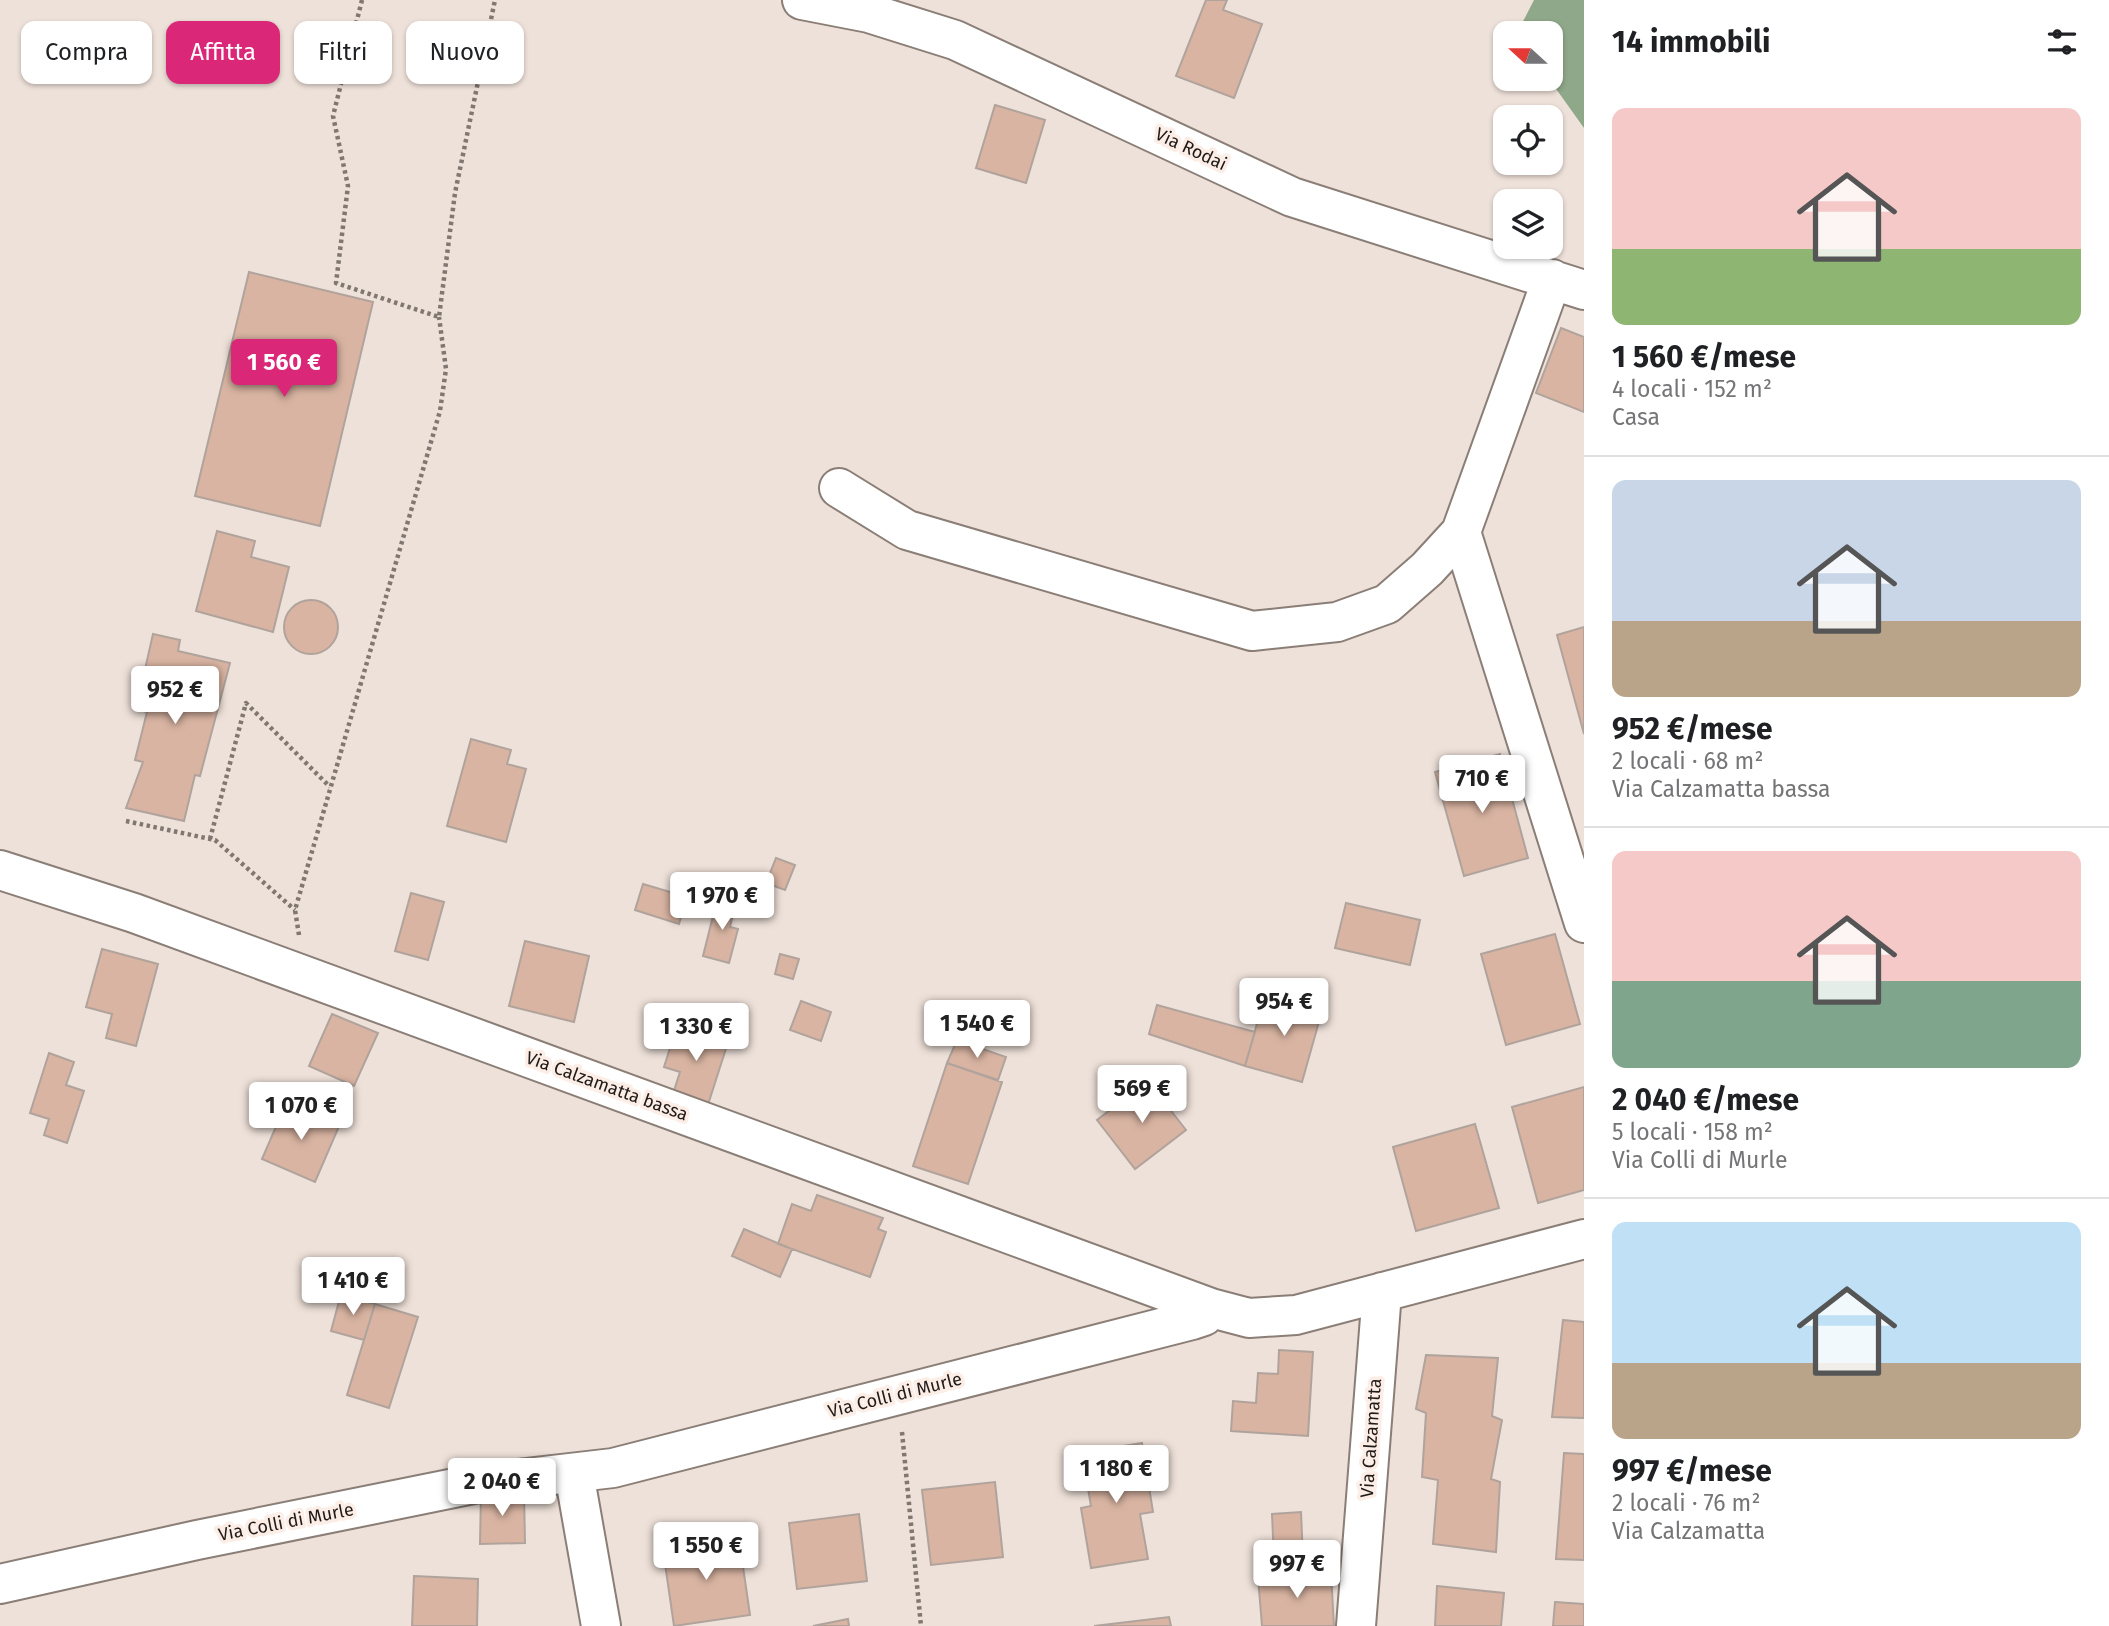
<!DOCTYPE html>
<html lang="it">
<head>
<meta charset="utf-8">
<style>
	:root { --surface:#fff; --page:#f2f2f2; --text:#202124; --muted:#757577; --line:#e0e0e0; --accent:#db2777 }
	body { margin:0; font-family:"Fira Sans",sans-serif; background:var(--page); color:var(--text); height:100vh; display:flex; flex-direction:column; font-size:26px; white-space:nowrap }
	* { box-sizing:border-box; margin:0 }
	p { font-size:23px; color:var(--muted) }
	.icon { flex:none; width:38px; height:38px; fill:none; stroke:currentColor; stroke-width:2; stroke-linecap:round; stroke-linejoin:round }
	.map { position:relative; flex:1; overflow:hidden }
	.sheet { display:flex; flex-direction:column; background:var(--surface); width:525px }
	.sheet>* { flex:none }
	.top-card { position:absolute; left:21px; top:21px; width:665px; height:63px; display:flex; gap:14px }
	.needle { width:46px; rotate:291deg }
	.fabs { position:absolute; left:1493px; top:21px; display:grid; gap:14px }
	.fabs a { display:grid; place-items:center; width:70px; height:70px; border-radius:14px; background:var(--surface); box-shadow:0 2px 5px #0004; font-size:35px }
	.price { position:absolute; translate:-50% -60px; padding:0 16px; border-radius:7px; background:#fff; color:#222; font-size:23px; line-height:46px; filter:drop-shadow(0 2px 4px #0008) }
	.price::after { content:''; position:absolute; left:50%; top:42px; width:21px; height:16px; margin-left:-10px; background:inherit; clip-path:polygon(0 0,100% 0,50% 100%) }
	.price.current { background:var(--accent); color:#fff }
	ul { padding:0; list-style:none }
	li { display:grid; align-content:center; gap:14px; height:371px; padding:0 28px }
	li+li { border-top:2px solid var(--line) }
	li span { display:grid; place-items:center; height:217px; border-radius:14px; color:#555 }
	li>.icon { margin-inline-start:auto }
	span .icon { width:126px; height:126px; fill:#fffc; stroke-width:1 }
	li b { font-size:30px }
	h2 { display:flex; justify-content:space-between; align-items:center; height:84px; padding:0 28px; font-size:30px }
	.tag { padding:0 24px; border-radius:14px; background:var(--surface); box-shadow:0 2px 5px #0004; font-size:24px; line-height:63px }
	.tag.current { background:var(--accent); color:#fff }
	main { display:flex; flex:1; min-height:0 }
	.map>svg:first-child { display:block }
	.forest { fill:#90a88a }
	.building { fill:#d9b4a2; stroke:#b0a39c; stroke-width:2 }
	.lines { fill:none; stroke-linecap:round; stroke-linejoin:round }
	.minor-casing { stroke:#8a7e77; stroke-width:42 }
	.path { stroke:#807772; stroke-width:4.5; stroke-dasharray:3.5 3.5; stroke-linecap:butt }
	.minor { stroke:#fff; stroke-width:38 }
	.labels { text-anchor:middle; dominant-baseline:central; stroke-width:7; stroke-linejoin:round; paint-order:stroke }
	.street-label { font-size:18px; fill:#201b18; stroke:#fceee6 }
</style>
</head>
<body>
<main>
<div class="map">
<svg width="1584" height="1626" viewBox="0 0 1584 1626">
	<rect width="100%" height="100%" fill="#eee1d9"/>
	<!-- forest -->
	<path class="forest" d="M1534,0H1584V128L1549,79L1550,33H1517Z"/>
	<!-- building -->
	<path class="building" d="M1206,0H1227L1223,10L1262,24L1234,98L1176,76Z
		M995,105L1045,120L1026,183L976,168Z
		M249,272L373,302L320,526L195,496Z
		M1561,328L1584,337V412L1536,393Z
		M217,531L255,541L251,557L289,567L273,632L196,611Z
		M284 627a27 27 0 1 1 54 0a27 27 0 1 1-54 0Z
		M1584,627V734L1557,635Z
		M153,634L180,640L178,651L230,663L200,776L195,775L184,821L126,808L143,762L135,760L147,712L136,709Z
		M471,739L511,750L507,764L526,769L506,842L447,826Z
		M1500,754L1528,858L1464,876L1435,772Z
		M776,858L795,865L785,890L766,883Z
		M643,884L687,897L679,924L635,910Z
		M727,891L738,894L730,927L738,929L729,963L703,956L713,916L720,918Z
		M411,893L444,902L428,960L395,951Z
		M1346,903L1420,920L1410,965L1335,948Z
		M1555,934L1580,1024L1506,1045L1481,954Z
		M525,941L589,956L574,1022L509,1006Z
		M102,949L158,964L136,1046L106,1038L112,1014L86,1007Z
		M780,954L799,959L793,979L775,974Z
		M1265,995L1322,1011L1302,1082L1245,1066Z
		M801,1001L831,1012L821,1041L790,1030Z
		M1157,1005L1255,1032L1245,1066L1149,1034Z
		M332,1014L378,1033L354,1086L309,1066Z
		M680,1016L731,1033L705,1114L670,1103L680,1072L664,1067Z
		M957,1040L1006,1057L998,1080L947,1063Z
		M49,1053L74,1062L66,1085L84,1091L67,1143L44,1135L49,1119L30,1113Z
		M947,1063L1002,1082L968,1184L913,1166Z
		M1148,1081L1186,1130L1135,1169L1097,1120Z
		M1584,1087V1190L1538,1203L1512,1107Z
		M287,1101L340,1124L315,1182L262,1159Z
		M1475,1124L1499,1208L1416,1231L1393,1147Z
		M817,1195L883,1218L878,1229L886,1232L870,1277L778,1244L792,1204L811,1211Z
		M744,1229L792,1249L780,1277L732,1256Z
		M341,1294L375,1304L364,1340L331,1331Z
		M375,1304L418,1317L389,1408L347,1395Z
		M1563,1320L1584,1322V1418L1552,1417Z
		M1279,1350L1313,1352L1308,1436L1231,1431L1233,1401L1256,1403L1258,1373L1278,1374Z
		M1426,1355L1498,1358L1492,1416L1502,1420L1491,1479L1500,1482L1496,1552L1433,1544L1438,1480L1422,1477L1426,1413L1416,1409Z
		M1142,1443L1153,1512L1140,1514L1148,1559L1091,1568L1081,1508L1091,1506L1082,1453Z
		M1564,1453L1584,1454V1560L1556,1559Z
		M995,1482L1003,1557L931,1565L922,1490Z
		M481,1492L524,1493L525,1543L480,1544Z
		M1301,1512L1303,1559L1274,1560L1272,1514Z
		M859,1514L867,1581L797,1589L789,1523Z
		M739,1539L750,1615L674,1626L663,1550Z
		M1331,1573L1334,1626H1262L1258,1577Z
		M414,1576L478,1579L477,1626H412Z
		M1437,1586L1504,1593L1501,1626H1435Z
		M1555,1602L1584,1604V1626H1553Z
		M1169,1617L1171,1626H1094Z
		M848,1619L849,1626H813Z"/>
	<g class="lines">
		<!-- minor casing -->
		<g class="minor-casing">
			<path id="minor" d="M802,0L869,13L955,40L1292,197L1584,290
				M839,488L907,530L1252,631L1337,622L1387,604L1427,569L1461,532L1552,279
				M1461,532L1584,923
				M0,870L134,913L1211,1308L1249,1318L1296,1315L1584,1239
				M574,1473L601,1626
				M0,1584L197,1540L474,1484L613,1468L1192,1320L1204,1316L1211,1308
				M1356,1626L1382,1292"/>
		</g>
		<!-- path -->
		<path class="path" d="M362,0L333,116L348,186L336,283L439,317L455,193L495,0
			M126,821L215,840L295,910
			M210,839L246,703L330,787
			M299,935L295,910L440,411L446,369L439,317
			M902,1432L921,1626"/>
		<!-- minor -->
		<use href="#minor" class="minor"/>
	</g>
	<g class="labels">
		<!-- street labels -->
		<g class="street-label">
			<text transform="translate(1191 149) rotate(25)">Via Rodai</text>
			<text transform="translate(607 1086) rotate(20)">Via Calzamatta bassa</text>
			<text transform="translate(895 1395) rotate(-14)">Via Colli di Murle</text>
			<text transform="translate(1371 1438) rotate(-86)">Via Calzamatta</text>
			<text transform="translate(286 1522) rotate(-11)">Via Colli di Murle</text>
		</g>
	</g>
</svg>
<div class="fabs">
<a><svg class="needle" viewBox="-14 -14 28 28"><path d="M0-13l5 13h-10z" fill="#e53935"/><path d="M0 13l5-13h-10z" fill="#757577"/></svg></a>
<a><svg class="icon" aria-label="locate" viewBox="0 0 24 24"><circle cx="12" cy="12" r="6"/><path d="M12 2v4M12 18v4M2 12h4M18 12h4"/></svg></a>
<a><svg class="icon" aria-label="layers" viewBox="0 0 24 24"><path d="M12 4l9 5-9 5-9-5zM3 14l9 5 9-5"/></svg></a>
</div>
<b class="price current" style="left:284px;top:399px">1 560 €</b>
<b class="price" style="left:175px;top:726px">952 €</b>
<b class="price" style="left:1482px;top:815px">710 €</b>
<b class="price" style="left:722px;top:932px">1 970 €</b>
<b class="price" style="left:1284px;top:1038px">954 €</b>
<b class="price" style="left:977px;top:1060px">1 540 €</b>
<b class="price" style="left:696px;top:1063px">1 330 €</b>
<b class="price" style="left:1142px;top:1125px">569 €</b>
<b class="price" style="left:301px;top:1142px">1 070 €</b>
<b class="price" style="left:353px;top:1317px">1 410 €</b>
<b class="price" style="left:1116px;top:1505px">1 180 €</b>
<b class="price" style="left:502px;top:1518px">2 040 €</b>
<b class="price" style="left:706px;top:1582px">1 550 €</b>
<b class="price" style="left:1297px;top:1600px">997 €</b>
<div class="top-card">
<a class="tag">Compra</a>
<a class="tag current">Affitta</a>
<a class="tag">Filtri</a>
<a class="tag">Nuovo</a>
</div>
</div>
<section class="sheet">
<h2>14 immobili<svg class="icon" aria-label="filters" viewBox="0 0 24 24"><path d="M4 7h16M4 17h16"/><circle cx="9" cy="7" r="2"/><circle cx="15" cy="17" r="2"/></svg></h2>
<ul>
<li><span style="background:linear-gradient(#f6c9c9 65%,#8fb573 0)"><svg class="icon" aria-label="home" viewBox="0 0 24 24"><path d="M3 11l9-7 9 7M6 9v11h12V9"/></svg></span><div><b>1 560 €/mese</b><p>4 locali · 152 m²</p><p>Casa</p></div></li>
<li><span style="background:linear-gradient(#c9d6e8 65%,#b9a48a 0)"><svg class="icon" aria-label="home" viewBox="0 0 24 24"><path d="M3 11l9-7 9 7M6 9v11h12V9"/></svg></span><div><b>952 €/mese</b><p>2 locali · 68 m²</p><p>Via Calzamatta bassa</p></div></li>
<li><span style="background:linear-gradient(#f6c9c9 60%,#7fa58c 0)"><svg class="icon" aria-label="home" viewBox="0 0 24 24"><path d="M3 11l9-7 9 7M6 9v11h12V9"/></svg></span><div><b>2 040 €/mese</b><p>5 locali · 158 m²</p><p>Via Colli di Murle</p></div></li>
<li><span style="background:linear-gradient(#bfe0f5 65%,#b9a48a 0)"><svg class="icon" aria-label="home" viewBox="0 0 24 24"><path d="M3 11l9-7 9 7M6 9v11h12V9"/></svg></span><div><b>997 €/mese</b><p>2 locali · 76 m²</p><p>Via Calzamatta</p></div></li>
</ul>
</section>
</main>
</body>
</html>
